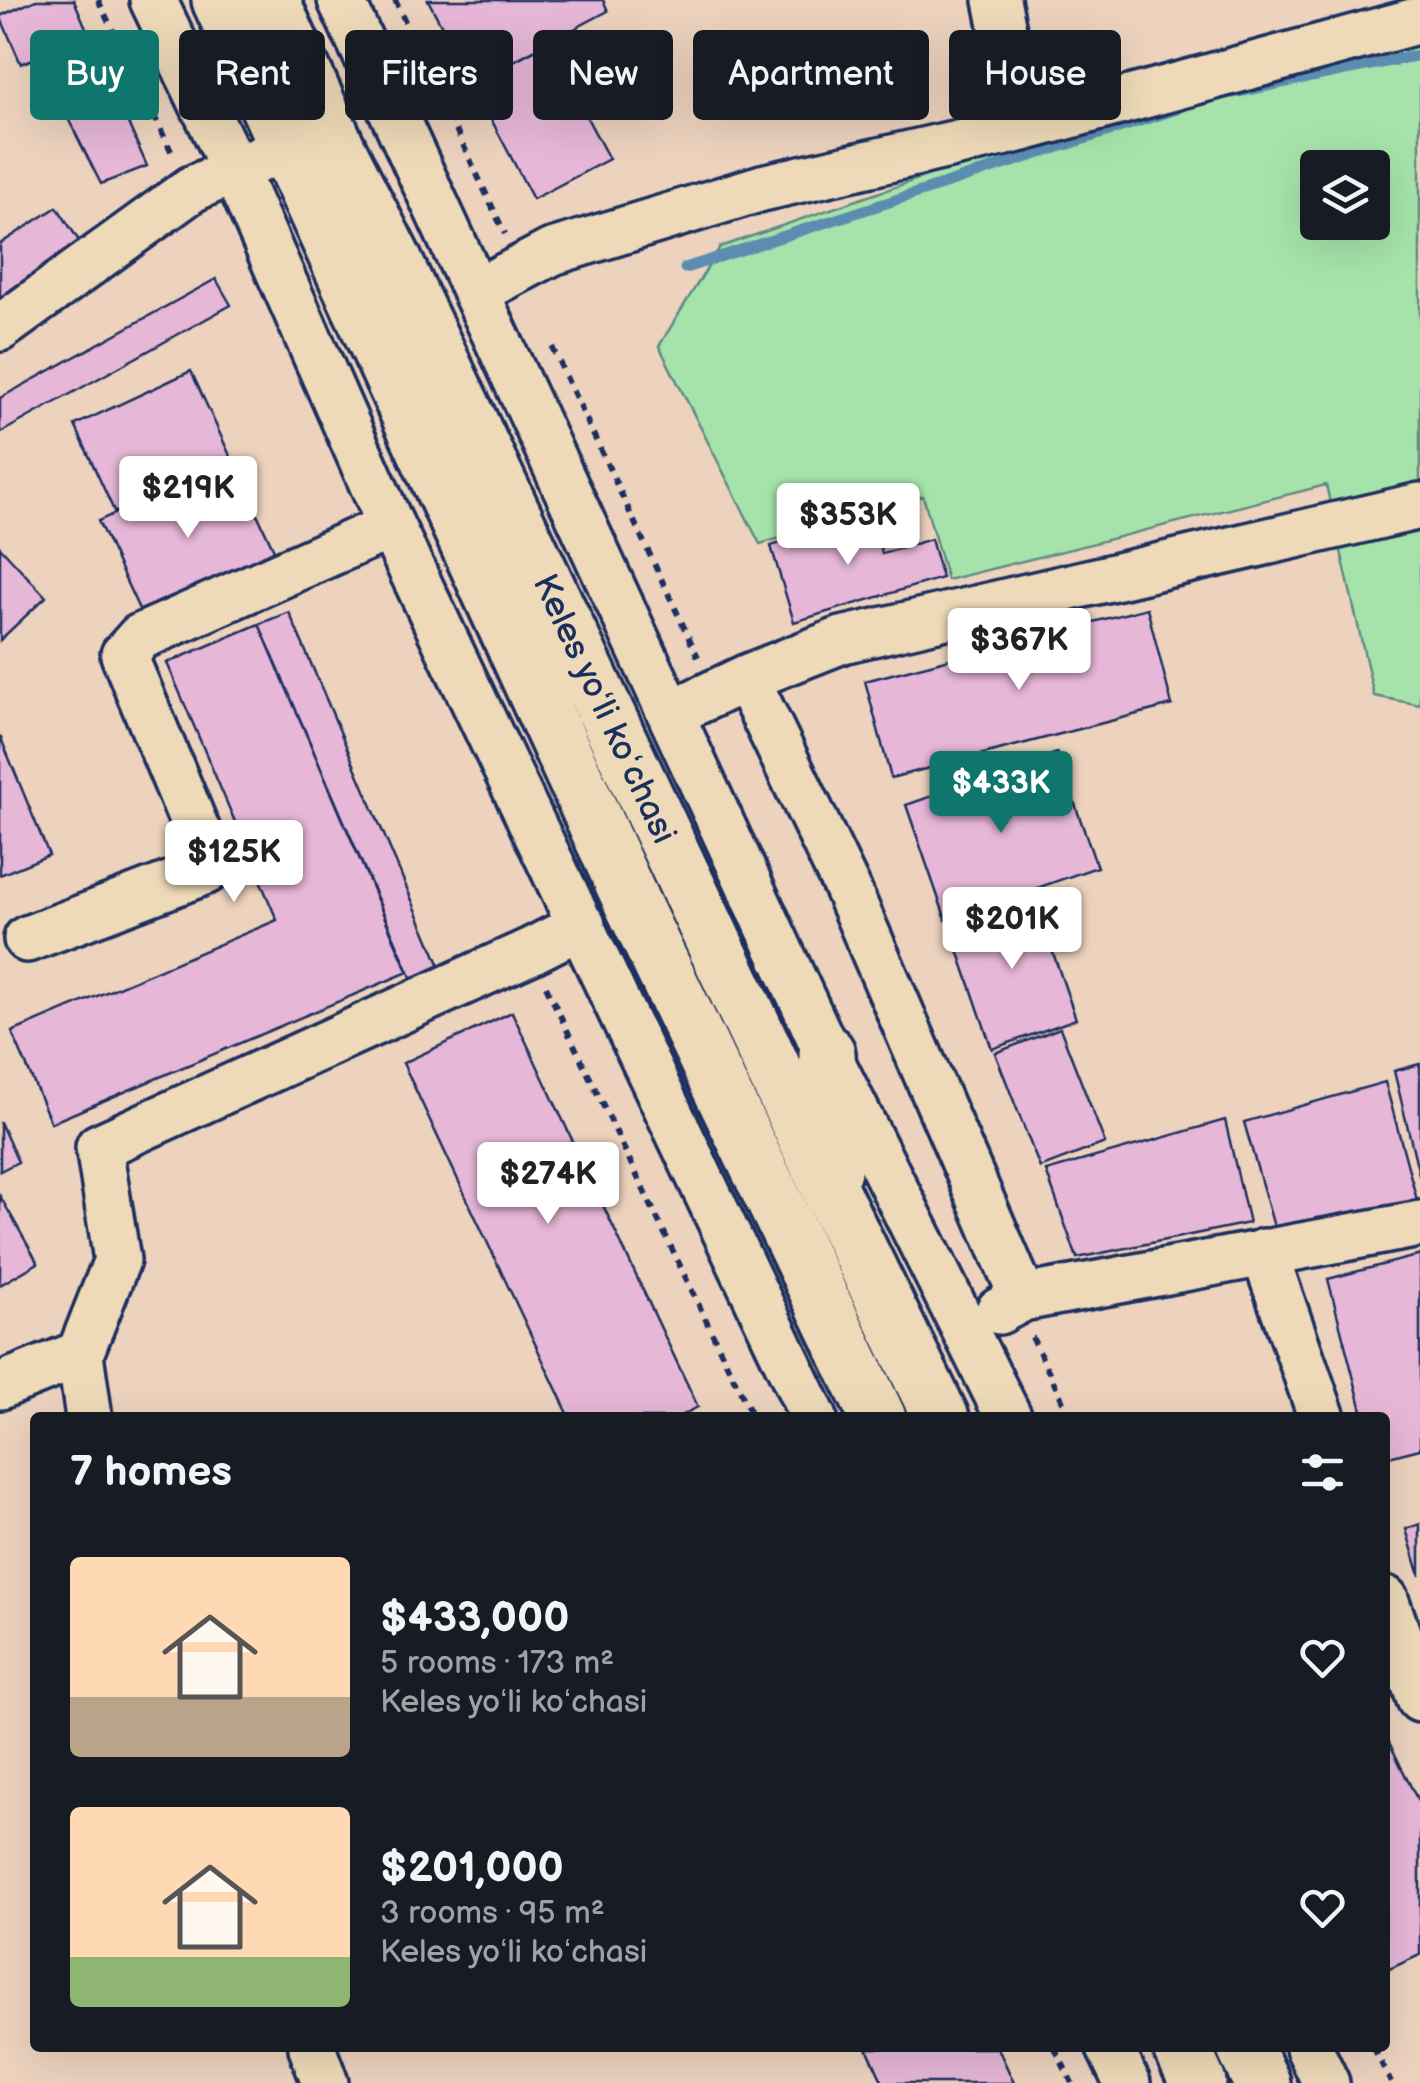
<!DOCTYPE html>
<html lang="en">
<head>
<meta charset="utf-8">
<style>
	:root { --surface:#171b24; --page:#242831; --text:#f1f3f6; --muted:#9ea1a6; --accent:#0f766e }
	body { margin:0; font-family:"Balsamiq Sans",sans-serif; background:var(--page); color:var(--text); height:100vh; display:flex; flex-direction:column; font-size:38px; white-space:nowrap }
	* { box-sizing:border-box; margin:0 }
	p { font-size:32px; color:var(--muted) }
	.icon { flex:none; width:55px; height:55px; fill:none; stroke:currentColor; stroke-width:2; stroke-linecap:round; stroke-linejoin:round }
	.map { position:relative; flex:1; overflow:hidden }
	.drawer { position:absolute; left:30px; top:1412px; width:1360px; height:640px; display:flex; flex-direction:column; background:var(--surface); border-radius:10px; box-shadow:0 10px 40px #0002 }
	.drawer>* { flex:none }
	.banner { position:absolute; left:30px; top:30px; width:1360px; height:90px; display:flex; gap:20px }
	.controls { position:absolute; left:1300px; top:150px; display:grid; gap:20px }
	.controls a { display:grid; place-items:center; width:90px; height:90px; border-radius:10px; background:var(--surface); box-shadow:0 10px 40px #0002; font-size:50px }
	.price { position:absolute; translate:-50% -85px; padding:0 22px; border-radius:10px; background:#fff; color:#222; font-size:32px; line-height:65px; filter:drop-shadow(0 2px 5px #0008) }
	.price::after { content:''; position:absolute; left:50%; top:60px; width:30px; height:22px; margin-left:-15px; background:inherit; clip-path:polygon(0 0,100% 0,50% 100%) }
	.price.selected { background:var(--accent); color:#fff }
	ul { padding:0; list-style:none }
	li { display:flex; align-items:center; gap:30px; height:250px; padding:0 40px }
	li span { display:grid; place-items:center; flex:none; width:280px; height:200px; border-radius:10px; color:#555 }
	li>.icon { margin-inline-start:auto }
	span .icon { width:120px; height:120px; fill:#fffc; stroke-width:1 }
	li b { font-size:42px }
	h2 { display:flex; justify-content:space-between; align-items:center; height:120px; padding:0 40px; font-size:42px }
	.pill { padding:0 35px; border-radius:10px; background:var(--surface); box-shadow:0 10px 40px #0002; font-size:35px; line-height:90px }
	.pill.selected { background:var(--accent); color:#fff }
	.map>svg:first-child { display:block }
	.green { fill:#a6e3aa; stroke:#608984; stroke-width:2.5; fill-rule:evenodd }
	.lines { fill:none; stroke-linecap:round; stroke-linejoin:round }
	.stream { stroke:#5c8db1; stroke-width:11 }
	.building { fill:#e7b7d8; stroke:#1b2f5e; stroke-width:2.5 }
	.minor-casing { stroke:#1b2f5e; stroke-width:52 }
	.major-casing { stroke:#1b2f5e; stroke-width:62 }
	.path { stroke:#1b2f5e; stroke-width:6; stroke-dasharray:8 8; stroke-linecap:butt }
	.minor { stroke:#eedab8; stroke-width:45 }
	.major { stroke:#eedab8; stroke-width:55 }
	.labels { text-anchor:middle; dominant-baseline:central; stroke-width:10; stroke-linejoin:round; paint-order:stroke }
	.street-label { font-size:35px; fill:#1b2f5e; stroke:#eedab8 }
</style>
</head>
<body>
<div class="map">
<svg width="1420" height="2083" viewBox="0 0 1420 2083">
	<rect width="100%" height="100%" fill="#edd3be"/>
	<filter id="ink" filterUnits="userSpaceOnUse"><feTurbulence type="fractalNoise" baseFrequency=".01" numOctaves="2"/><feDisplacementMap in="SourceGraphic" scale="20" xChannelSelector="R" yChannelSelector="G"/><feConvolveMatrix kernelMatrix="1 2 1 2 8 2 1 2 1" color-interpolation-filters="sRGB"/></filter>
	<g filter="url(#ink)">
		<!-- green -->
		<path class="green" d="M1420,38V705L1374,696L1326,485L947,580L923,496L760,544L659,346L720,247L1242,68ZM1318,168H1372V222H1318Z"/>
		<g class="lines">
			<!-- stream -->
			<path class="stream" d="M1233,93L1420,55
				M685,268L1177,109"/>
		</g>
		<!-- building -->
		<path class="building" d="M36,0H74L89,35L21,64L0,16Z
			M428,0H603L608,11L472,83Z
			M89,35L147,166L101,184L37,57Z
			M547,43L609,159L533,199L472,83Z
			M57,207L85,250L0,306V244Z
			M216,279L231,305L0,433V398Z
			M191,371L232,460L115,513L75,425Z
			M232,460L279,561L145,622L98,521Z
			M870,516L882,554L931,539L942,578L794,622L771,546Z
			M0,547L46,597L0,640Z
			M1147,608L1172,705L891,778L865,681Z
			M289,612L446,980L418,993L259,624Z
			M259,624L408,972L51,1123L12,1032L277,920L167,663Z
			M0,736L49,855L0,875Z
			M1057,753L1097,867L946,920L906,805Z
			M1033,895L1076,1019L992,1049L949,924Z
			M512,1012L698,1407L676,1418H570L403,1063Z
			M1060,1028L1105,1143L1040,1168L995,1053Z
			M1420,1064V1178L1394,1071Z
			M1385,1082L1417,1200L1275,1230L1244,1122Z
			M1225,1120L1249,1223L1077,1258L1046,1171Z
			M0,1122L18,1162L0,1171Z
			M0,1196L38,1263L0,1285Z
			M1420,1255V1449L1385,1458V1418H1364L1328,1279Z
			M1420,1524V1576L1406,1529Z
			M1385,1734L1420,1805V1955L1385,1971Z
			M867,2048H998L1014,2083H883Z"/>
		<g class="lines">
			<!-- minor casing -->
			<g class="minor-casing">
				<path id="minor" d="M153,0L235,171L391,526L814,1418
					M341,0L827,1053L1009,1418
					M997,0L1023,128
					M476,292L552,252L762,188L1023,128L1420,20
					M0,328L192,189L262,158
					M746,678L847,888L1023,1298
					M672,713L746,678L842,640L1420,506
					M27,939L206,871L204,848L124,655L140,637L391,526
					M1264,1252L1322,1418
					M999,1311L1023,1298L1420,1224
					M80,1354L89,1418
					M0,1386L80,1354L117,1260L99,1147L531,951L582,925
					M1385,1599L1420,1699
					M312,2048L325,2083
					M1110,2048L1127,2083
					M1309,2048L1326,2083"/>
			</g>
			<!-- major casing -->
			<g class="major-casing">
				<path id="major" d="M220,0L633,905L878,1418
					M271,0L338,150L392,257L834,1198L941,1418
					M827,1053L833,1170
					M1182,2048L1198,2083
					M1245,2048L1262,2083"/>
			</g>
			<!-- path -->
			<path class="path" d="M98,0L173,155
				M395,0L505,234
				M552,347L698,657
				M546,986L753,1418
				M1032,1337L1071,1418
				M1055,2048L1072,2083
				M1374,2048L1391,2083"/>
			<!-- minor -->
			<use href="#minor" class="minor"/>
			<!-- major -->
			<use href="#major" class="major"/>
		</g>
	</g>
	<g class="labels">
		<!-- street labels -->
		<g class="street-label">
			<text transform="translate(604 709) rotate(65)">Keles yoʻli koʻchasi</text>
		</g>
	</g>
</svg>
<div class="controls">
<a><svg class="icon" aria-label="layers" viewBox="0 0 24 24"><path d="M12 4l9 5-9 5-9-5zM3 14l9 5 9-5"/></svg></a>
</div>
<b class="price" style="left:188px;top:541px">$219K</b>
<b class="price" style="left:848px;top:568px">$353K</b>
<b class="price" style="left:1019px;top:693px">$367K</b>
<b class="price selected" style="left:1001px;top:836px">$433K</b>
<b class="price" style="left:234px;top:905px">$125K</b>
<b class="price" style="left:1012px;top:972px">$201K</b>
<b class="price" style="left:548px;top:1227px">$274K</b>
<div class="banner">
<a class="pill selected">Buy</a>
<a class="pill">Rent</a>
<a class="pill">Filters</a>
<a class="pill">New</a>
<a class="pill">Apartment</a>
<a class="pill">House</a>
</div>
<section class="drawer">
<h2>7 homes<svg class="icon" aria-label="filters" viewBox="0 0 24 24"><path d="M4 7h16M4 17h16"/><circle cx="9" cy="7" r="2"/><circle cx="15" cy="17" r="2"/></svg></h2>
<ul>
<li><span style="background:linear-gradient(#ffd9b3 70%,#b9a48a 0)"><svg class="icon" aria-label="home" viewBox="0 0 24 24"><path d="M3 11l9-7 9 7M6 9v11h12V9"/></svg></span><div><b>$433,000</b><p>5 rooms · 173 m²</p><p>Keles yoʻli koʻchasi</p></div><svg class="icon" aria-label="heart" viewBox="0 0 24 24"><path d="M12 20l-8-8c-3-5 5-10 8-4 3-6 11-1 8 4z"/></svg></li>
<li><span style="background:linear-gradient(#ffd9b3 75%,#8fb573 0)"><svg class="icon" aria-label="home" viewBox="0 0 24 24"><path d="M3 11l9-7 9 7M6 9v11h12V9"/></svg></span><div><b>$201,000</b><p>3 rooms · 95 m²</p><p>Keles yoʻli koʻchasi</p></div><svg class="icon" aria-label="heart" viewBox="0 0 24 24"><path d="M12 20l-8-8c-3-5 5-10 8-4 3-6 11-1 8 4z"/></svg></li>
</ul>
</section>
</div>
</body>
</html>
